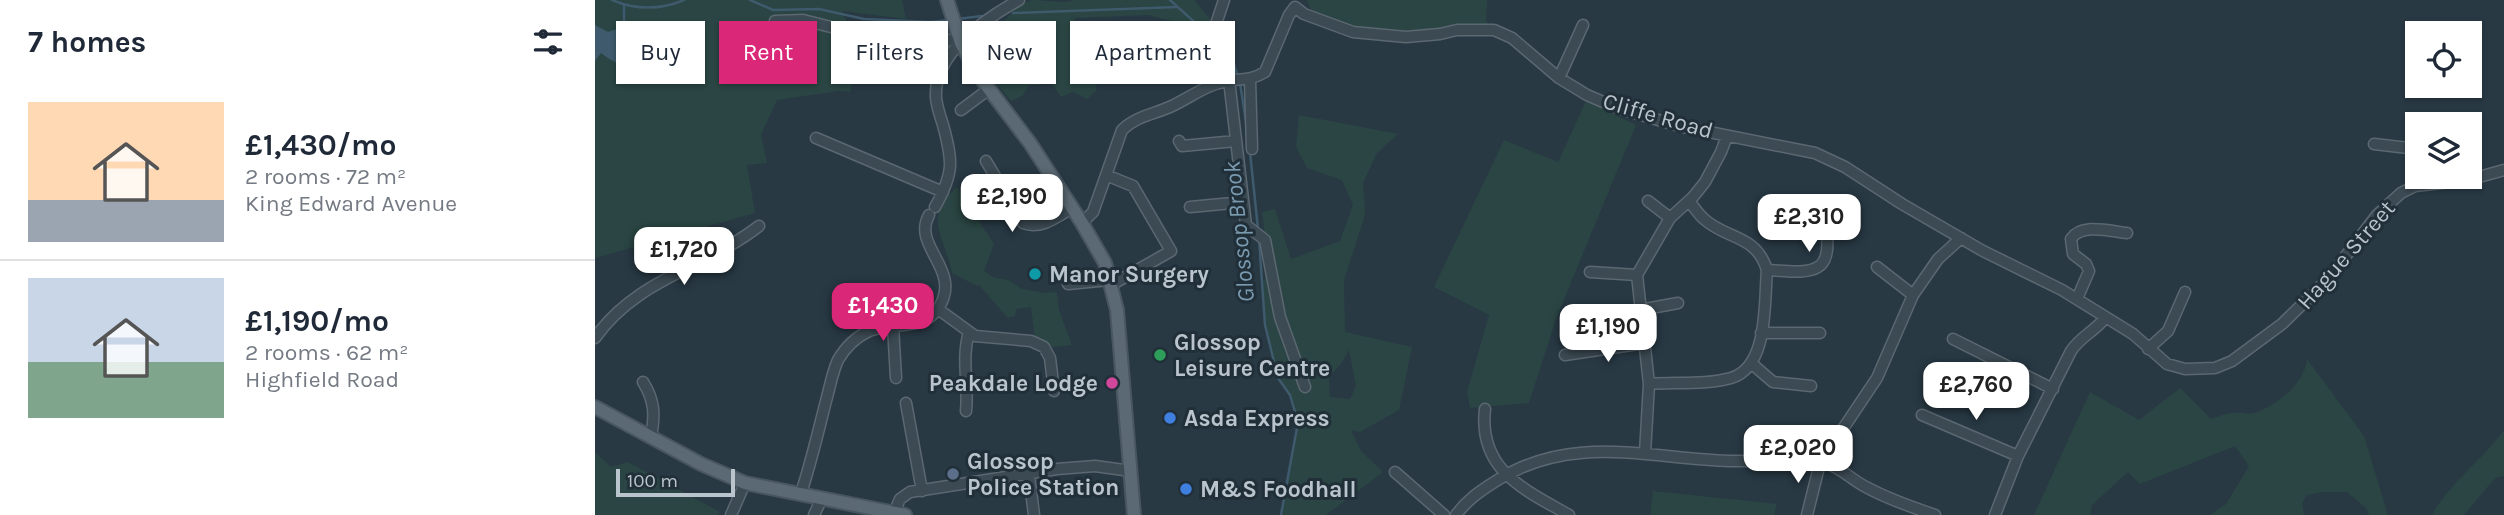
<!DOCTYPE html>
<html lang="en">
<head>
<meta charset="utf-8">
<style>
	:root { --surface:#fff; --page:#f6f6f7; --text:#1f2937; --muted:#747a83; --line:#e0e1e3; --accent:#db2777 }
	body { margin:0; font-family:Karla,sans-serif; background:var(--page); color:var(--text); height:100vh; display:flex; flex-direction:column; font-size:26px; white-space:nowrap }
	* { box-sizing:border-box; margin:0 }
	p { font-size:23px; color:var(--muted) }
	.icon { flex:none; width:38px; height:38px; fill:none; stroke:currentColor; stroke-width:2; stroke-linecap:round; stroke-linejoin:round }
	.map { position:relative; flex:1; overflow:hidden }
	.details { display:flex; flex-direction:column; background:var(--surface); width:595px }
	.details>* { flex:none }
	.banner { position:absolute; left:21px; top:21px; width:665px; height:63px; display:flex; gap:14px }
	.fabs { position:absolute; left:1810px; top:21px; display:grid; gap:14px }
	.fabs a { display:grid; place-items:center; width:77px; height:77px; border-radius:0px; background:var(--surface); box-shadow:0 2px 5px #0004; font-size:35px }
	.scale { position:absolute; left:21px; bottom:18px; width:119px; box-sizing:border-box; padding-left:7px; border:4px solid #bac4cd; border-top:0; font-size:19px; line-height:24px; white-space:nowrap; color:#bac4cd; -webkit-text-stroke:5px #212f39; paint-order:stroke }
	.price { position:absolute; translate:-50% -60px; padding:0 16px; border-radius:14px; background:#fff; color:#222; font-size:23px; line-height:46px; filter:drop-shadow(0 2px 4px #0008) }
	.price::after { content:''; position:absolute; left:50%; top:42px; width:21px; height:16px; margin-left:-10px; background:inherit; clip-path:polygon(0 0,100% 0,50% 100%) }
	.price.selected { background:var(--accent); color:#fff }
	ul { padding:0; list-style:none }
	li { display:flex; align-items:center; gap:21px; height:175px; padding:0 28px }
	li+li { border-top:2px solid var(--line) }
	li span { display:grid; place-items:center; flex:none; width:196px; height:140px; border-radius:0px; color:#555 }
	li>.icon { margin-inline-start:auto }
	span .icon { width:84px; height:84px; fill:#fffc; stroke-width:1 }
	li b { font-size:30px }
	h2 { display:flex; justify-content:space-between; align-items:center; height:84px; padding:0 28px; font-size:30px }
	.chip { padding:0 24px; border-radius:0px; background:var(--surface); box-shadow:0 2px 5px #0004; font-size:24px; line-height:63px }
	.chip.selected { background:var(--accent); color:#fff }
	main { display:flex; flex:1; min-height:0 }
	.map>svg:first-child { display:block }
	.green { fill:#2a4543; fill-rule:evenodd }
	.water { fill:#3e5a6c }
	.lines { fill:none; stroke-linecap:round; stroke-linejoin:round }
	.stream { stroke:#3e5a6c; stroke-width:2.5 }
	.minor-casing { stroke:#5b6771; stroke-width:13 }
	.major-casing { stroke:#495660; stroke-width:16 }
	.minor { stroke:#3c4a53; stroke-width:10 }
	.major { stroke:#5a6973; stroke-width:12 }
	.culture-dot { fill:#0f9aa8; stroke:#212f39; stroke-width:2.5 }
	.leisure-dot { fill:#2e9e5b; stroke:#212f39; stroke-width:2.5 }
	.hotel-dot { fill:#d1479c; stroke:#212f39; stroke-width:2.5 }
	.shop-dot { fill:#3f7fe0; stroke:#212f39; stroke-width:2.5 }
	.service-dot { fill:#5c6f8a; stroke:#212f39; stroke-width:2.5 }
	.labels { text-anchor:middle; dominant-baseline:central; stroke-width:6; stroke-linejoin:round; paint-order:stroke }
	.street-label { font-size:23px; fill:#bac4cd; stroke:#212f39 }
	.poi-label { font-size:23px; font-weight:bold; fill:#bac4cd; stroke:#212f39; text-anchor:start }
	.water-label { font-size:24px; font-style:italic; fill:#7a9aaf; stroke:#212f39 }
</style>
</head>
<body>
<main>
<section class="details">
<h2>7 homes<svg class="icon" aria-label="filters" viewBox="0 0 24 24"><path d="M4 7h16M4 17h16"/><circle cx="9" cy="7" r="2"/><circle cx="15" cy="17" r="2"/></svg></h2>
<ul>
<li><span style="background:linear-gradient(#ffd9b3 70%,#9aa5b1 0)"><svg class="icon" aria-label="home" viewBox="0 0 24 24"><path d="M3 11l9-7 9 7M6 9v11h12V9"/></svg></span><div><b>£1,430/mo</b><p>2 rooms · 72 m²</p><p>King Edward Avenue</p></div></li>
<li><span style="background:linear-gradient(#c9d6e8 60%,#7fa58c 0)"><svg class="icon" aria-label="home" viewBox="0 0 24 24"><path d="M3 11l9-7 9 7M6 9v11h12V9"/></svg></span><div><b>£1,190/mo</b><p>2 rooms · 62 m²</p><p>Highfield Road</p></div></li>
</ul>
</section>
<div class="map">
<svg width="1909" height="515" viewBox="0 0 1909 515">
	<rect width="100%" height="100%" fill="#283944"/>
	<!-- green -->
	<path class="green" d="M0,0H307L311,19L247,11L263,49L255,92L244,91L182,100L166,135L172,163L152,165L160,213L0,258Z
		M437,0C448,0 471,4 479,0H599L634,41L621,46L592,25L553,15L479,18L502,82L501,91L492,99L478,92L466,97L455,81L443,85H434L428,95L416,101C406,90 395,75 391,60C388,50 392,41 389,31L410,20L423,6Z
		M712,0H892L891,21L896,27L863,25L843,31L822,33L760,28L716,10Z
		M991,101L1041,125L961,319L934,403L875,408L872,392L894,315L839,287L909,140L963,162Z
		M704,115L803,134L782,153L768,183L770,215L749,280L750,332L817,347L804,410L765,432L756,430L766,451L788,472L731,515H686L703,422L695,395L683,378L670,325L668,282L674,269L667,212L680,209L696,259L745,241L758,205L747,180L712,168L701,147ZM754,350L761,386L755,399L735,397L734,377L746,364Z
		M362,187L399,244L389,271L400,278L413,280L427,289L450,293L462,292L464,310L477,345L458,347L440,338L436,307L421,309L420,316L413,318L384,285L382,286L357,273C354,251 336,228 346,205C349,199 357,193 362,187Z
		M1712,359L1769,436L1793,515H1774L1771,508L1752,492H1728L1712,495L1707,503L1709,515H1615L1631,504L1654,466L1640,446L1545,484L1533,472L1497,505L1495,515H1439L1495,392L1544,420L1585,388L1616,419C1623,417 1631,413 1638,413C1648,412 1655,416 1665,411C1686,402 1710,382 1712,359Z
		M1909,430V476L1900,478L1869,515H1837C1855,483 1887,460 1909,430Z
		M0,452L16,467L33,462L125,512L123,515H0Z
		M1058,491L1182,504L1179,515H1055Z"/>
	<!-- water -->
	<path class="water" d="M0,25L13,32C27,27 45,26 58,33V45L53,65C33,70 22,65 6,53L0,61Z"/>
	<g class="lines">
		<!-- stream -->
		<path class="stream" d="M17,0C41,10 65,10 89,0
			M155,0L178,10L224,9L269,19L335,22L355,20
			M575,0L636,55L643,77
			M418,13L582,7
			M362,19L387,16
			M29,28V5
			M645,83L652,128
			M655,152L663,229
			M664,239L670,325L683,378L695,395L703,422L686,515"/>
		<!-- minor casing -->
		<g class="minor-casing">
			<path id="minor" d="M180,21L208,20L260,33L342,37L366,43
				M620,27L629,0
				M964,78L988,25
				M634,80L651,225L670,240L685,317L710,387
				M655,80L657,149
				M366,110L394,89
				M221,138L348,192
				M584,141L587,146L641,141
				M1779,144L1822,149
				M391,161L428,223C446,230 462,217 477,208
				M511,175L538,186L576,251L516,285
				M1053,201L1075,218
				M340,207C359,173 358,162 348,125C345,116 342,107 341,98C338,53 390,19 424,0
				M595,207L648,202
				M487,223L498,212L527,130C541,116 560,114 577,106C596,97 612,84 633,81C649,78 655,81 670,72L694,15L700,7L709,14L758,32L811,37L845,34L862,30H899L917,38L964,78L992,95L1022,108L1084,126L1220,153L1250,167L1307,204L1388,251L1467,290L1538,334L1572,364L1590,369L1620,368L1637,361L1687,324L1733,279L1782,215L1806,193L1820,186L1873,180L1909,170
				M1282,267L1318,295
				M1172,270C1186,270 1210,275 1223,267C1238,258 1233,222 1222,211C1219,208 1215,207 1212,205
				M995,272L1042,275
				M473,284L514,280
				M1482,299L1494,271L1491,264L1478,254L1476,239C1486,223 1514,231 1532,233
				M343,309L380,336L436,341L449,347L455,358L459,391
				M1045,310L1083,303
				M298,326L301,378
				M1166,333H1225
				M0,338C41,279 110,268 164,226
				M1358,339L1458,389
				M1553,349L1573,331L1590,292
				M970,355L1050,343
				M1156,363L1178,382L1216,386
				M48,382C60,401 60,415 56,437
				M1054,384C1080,382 1111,385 1136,378C1174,367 1169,302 1172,270C1161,234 1132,240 1109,219C1103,214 1099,207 1094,201
				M311,403L327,491
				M890,409C883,470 930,490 974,515
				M371,411C374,384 366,359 374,332
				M1327,415L1423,456
				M1050,453L1054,384L1042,275L1075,218L1098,197L1110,182L1126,152L1132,136
				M800,472L849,515
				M434,475L439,515
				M206,493C216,463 223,432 231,401C235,387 237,373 243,360C250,348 261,337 274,331C296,322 327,331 343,309C369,270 316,247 334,215
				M136,515L150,483
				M219,515L227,498
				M298,515L305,499L315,492L462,469L500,466L536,471
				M861,515C872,500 885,491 901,481C976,433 1052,458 1134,461C1164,462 1201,457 1230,463C1245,467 1257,480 1271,487C1293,499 1316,507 1340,515
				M1212,515L1225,463L1282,378L1318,295L1343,259L1366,238
				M1400,515L1423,456L1476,351C1485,337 1500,331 1510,318"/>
		</g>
		<!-- major casing -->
		<g class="major-casing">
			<path id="major" d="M352,0L366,43L382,73L435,143L487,223L510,263L522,310L539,515
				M0,407L106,464L150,483L310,515"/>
		</g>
		<!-- minor -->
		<use href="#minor" class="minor"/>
		<!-- major -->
		<use href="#major" class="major"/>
	</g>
	<!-- markers -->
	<circle class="culture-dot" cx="440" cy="274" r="7"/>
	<circle class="leisure-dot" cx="565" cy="355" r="7"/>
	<circle class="hotel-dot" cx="517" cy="383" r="7"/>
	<g class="shop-dot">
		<circle cx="575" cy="418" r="7"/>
		<circle cx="591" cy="489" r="7"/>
	</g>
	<circle class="service-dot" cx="358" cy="474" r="7"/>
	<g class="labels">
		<!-- street labels -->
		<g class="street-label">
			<text transform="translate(1063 116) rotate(16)">Cliffe Road</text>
			<text transform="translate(1751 255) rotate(-49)">Hague Street</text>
		</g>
		<!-- poi labels -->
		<g class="poi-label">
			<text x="454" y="274">Manor Surgery</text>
			<text x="579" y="342">Glossop<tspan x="579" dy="26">Leisure Centre</tspan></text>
			<text x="503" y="383" text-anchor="end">Peakdale Lodge</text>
			<text x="589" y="418">Asda Express</text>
			<text x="372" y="461">Glossop<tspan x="372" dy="26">Police Station</tspan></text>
			<text x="605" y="489">M&amp;S Foodhall</text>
		</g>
		<!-- water labels -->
		<g class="water-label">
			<text transform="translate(644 232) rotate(-96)">Glossop Brook</text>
		</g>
	</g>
</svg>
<div class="fabs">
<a><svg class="icon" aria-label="locate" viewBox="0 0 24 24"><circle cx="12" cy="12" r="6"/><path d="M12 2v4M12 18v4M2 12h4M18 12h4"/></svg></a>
<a><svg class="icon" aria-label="layers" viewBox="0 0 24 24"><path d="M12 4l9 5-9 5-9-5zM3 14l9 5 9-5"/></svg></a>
</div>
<div class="scale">100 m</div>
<b class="price" style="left:417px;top:234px">£2,190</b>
<b class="price" style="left:1214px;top:254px">£2,310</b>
<b class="price" style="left:89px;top:287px">£1,720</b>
<b class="price selected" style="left:288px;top:343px">£1,430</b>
<b class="price" style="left:1013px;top:364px">£1,190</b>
<b class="price" style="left:1381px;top:422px">£2,760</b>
<b class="price" style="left:1203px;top:485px">£2,020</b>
<div class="banner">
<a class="chip">Buy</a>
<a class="chip selected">Rent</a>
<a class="chip">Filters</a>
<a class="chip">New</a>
<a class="chip">Apartment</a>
</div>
</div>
</main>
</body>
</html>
